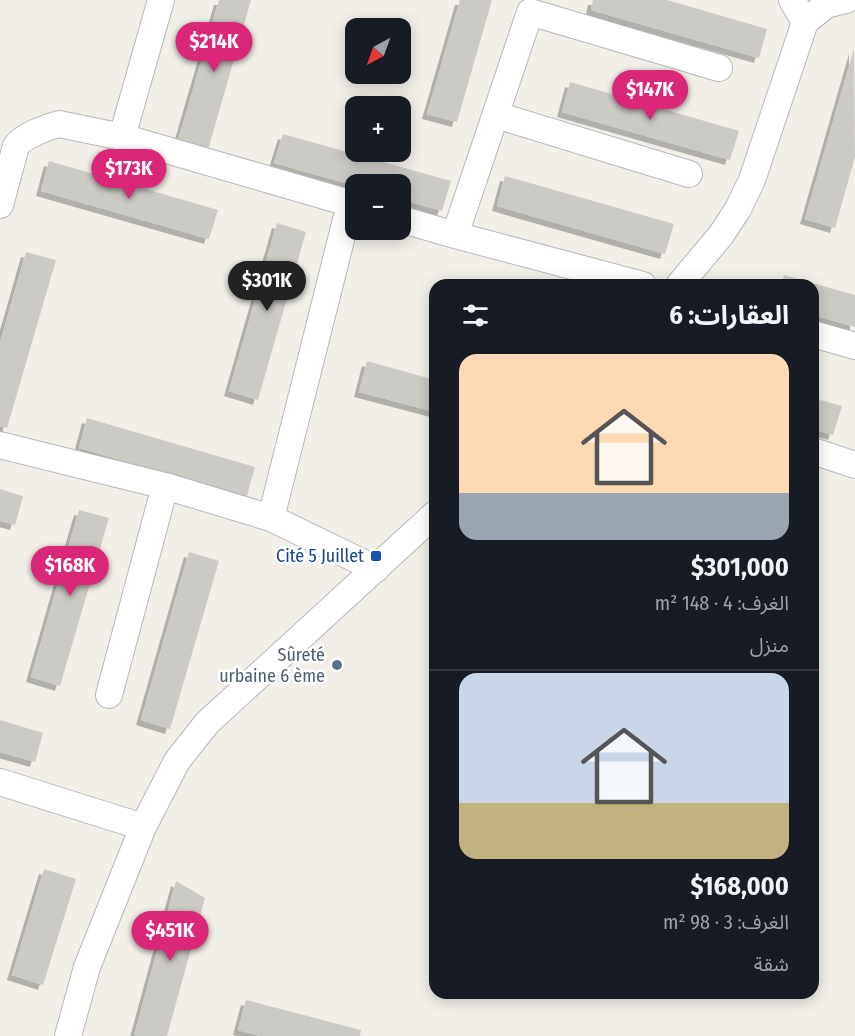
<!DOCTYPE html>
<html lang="ar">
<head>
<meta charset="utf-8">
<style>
	:root { --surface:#171b24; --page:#20242c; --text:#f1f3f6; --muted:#9ea1a6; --line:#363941; --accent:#db2777 }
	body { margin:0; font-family:"Fira Sans Condensed","Noto Sans Arabic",sans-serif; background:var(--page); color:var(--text); direction:rtl; height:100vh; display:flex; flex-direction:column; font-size:22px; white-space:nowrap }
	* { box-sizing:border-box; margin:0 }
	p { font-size:20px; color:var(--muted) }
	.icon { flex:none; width:33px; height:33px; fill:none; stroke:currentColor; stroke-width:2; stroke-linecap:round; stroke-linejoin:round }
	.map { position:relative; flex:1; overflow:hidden; direction:ltr }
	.details { position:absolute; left:429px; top:279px; width:390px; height:720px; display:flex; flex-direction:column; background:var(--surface); border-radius:18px; box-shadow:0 3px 15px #0003; direction:rtl }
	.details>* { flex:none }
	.needle { width:39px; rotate:221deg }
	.controls { position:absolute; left:345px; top:18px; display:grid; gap:12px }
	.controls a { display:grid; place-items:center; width:66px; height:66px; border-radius:12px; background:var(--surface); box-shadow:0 3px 15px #0003; font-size:30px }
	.price { position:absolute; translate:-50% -51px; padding:0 14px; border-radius:21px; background:var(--accent); color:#fff; font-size:20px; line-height:39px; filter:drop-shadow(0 2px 3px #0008) }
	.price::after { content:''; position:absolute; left:50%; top:36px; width:18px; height:14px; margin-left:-9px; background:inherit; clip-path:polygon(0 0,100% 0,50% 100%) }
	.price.on { background:#222; color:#fff }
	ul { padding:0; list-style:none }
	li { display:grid; align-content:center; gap:12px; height:318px; padding:0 30px }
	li+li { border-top:2px solid var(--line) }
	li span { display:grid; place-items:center; height:186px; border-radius:18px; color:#555 }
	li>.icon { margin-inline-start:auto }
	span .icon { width:108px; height:108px; fill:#fffc; stroke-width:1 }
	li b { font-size:26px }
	h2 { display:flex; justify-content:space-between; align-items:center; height:72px; padding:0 30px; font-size:26px }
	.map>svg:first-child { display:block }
	.building { fill:#cccac5; filter:url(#shadow) }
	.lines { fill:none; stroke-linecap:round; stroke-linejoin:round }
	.minor-casing { stroke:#b5b8bc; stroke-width:28 }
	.minor { stroke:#fff; stroke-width:26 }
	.transit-dot { fill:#1a4fb4; stroke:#fff; stroke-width:2 }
	.service-dot { fill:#5c6f8a; stroke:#fff; stroke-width:2 }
	.labels { text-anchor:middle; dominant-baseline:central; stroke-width:5; stroke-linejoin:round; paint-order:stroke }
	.transit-label { font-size:18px; fill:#164399; stroke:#fff; text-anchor:end }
	.service-label { font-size:18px; fill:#4e5e75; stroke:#fff; text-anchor:end }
</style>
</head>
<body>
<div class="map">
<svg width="855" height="1036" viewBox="0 0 855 1036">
	<defs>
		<filter id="shadow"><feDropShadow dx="-5" dy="5" stdDeviation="0" flood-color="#0004"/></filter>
	</defs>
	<rect width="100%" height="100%" fill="#f1efe8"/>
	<!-- building -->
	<path class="building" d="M219,0H251L208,150L178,141Z
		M460,0H492L457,122L427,114Z
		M593,0H667L767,29L759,58L591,10Z
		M854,49L855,157L835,228L805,219Z
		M570,82L739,131L730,160L562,112Z
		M283,134L451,181L442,211L400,199V184H356V186L274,163Z
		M49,161L218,210L209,239L41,191Z
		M505,176L674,224L665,254L497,206Z
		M277,223L306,232L258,400L229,391Z
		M26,252L56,260L7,428L0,426V343Z
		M784,275L855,295V327L813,315V285H781Z
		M367,361L435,380V412L359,392Z
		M813,398L842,406L833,435L813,429Z
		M87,418L255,467L247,496L79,448Z
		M0,489L23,496L15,525L0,521Z
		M79,510L109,518L60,686L31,677Z
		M189,552L219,561L170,729L141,720Z
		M0,720L43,733L35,762L0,752Z
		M44,869L76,879L43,985L12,975Z
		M176,881L205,898L167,1036H134Z
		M246,1000L361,1030L360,1036H260L238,1030Z"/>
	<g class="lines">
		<!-- minor casing -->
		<g class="minor-casing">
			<path id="minor" d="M792,0L805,22
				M496,115L689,174
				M122,137L161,0
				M0,205L16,146C23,136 47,127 59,124L122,137L356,205
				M400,219L455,235L643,285
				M455,235L530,12L719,68
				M679,285L721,235L738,209L752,180L805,22L826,5L846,0
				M813,334L855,346
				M0,445L165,486L271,518L376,569
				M813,451L855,465
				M271,518L350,204
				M109,695L165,486
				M0,782L143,827
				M68,1036L87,967L143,827L177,761L207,723L435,514"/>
		</g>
		<!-- minor -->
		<use href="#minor" class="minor"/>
	</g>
	<!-- markers -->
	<rect class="transit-dot" x="370" y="550" width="12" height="12" rx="3"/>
	<circle class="service-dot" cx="337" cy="665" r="6"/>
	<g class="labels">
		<!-- transit labels -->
		<g class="transit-label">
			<text x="364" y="556">Cité 5 Juillet</text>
		</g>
		<!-- service labels -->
		<g class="service-label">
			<text x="325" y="655">Sûreté<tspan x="325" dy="21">urbaine 6 ème</tspan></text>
		</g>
	</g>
</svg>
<div class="controls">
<a><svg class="needle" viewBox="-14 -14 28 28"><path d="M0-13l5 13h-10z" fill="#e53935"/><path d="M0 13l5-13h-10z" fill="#9ea1a6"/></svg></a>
<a>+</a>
<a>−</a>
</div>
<b class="price" style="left:214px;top:73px">$214K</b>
<b class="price" style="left:650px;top:121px">$147K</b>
<b class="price" style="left:129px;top:200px">$173K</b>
<b class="price on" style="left:267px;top:312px">$301K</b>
<b class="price" style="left:70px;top:597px">$168K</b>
<b class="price" style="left:170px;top:962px">$451K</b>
<section class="details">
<h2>العقارات: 6<svg class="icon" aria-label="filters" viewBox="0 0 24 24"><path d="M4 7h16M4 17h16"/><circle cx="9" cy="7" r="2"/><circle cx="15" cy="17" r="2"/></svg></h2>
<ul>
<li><span style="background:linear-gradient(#ffd9b3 75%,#9aa5b1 0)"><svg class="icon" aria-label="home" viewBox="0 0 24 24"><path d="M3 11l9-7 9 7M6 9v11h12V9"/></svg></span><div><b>$301,000</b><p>الغرف: 4 · 148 m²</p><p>منزل</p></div></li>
<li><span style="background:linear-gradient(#c9d6e8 70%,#c2b280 0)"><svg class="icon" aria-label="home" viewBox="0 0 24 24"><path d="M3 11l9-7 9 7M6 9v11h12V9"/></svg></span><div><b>$168,000</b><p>الغرف: 3 · 98 m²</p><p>شقة</p></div></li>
</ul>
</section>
</div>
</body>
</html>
